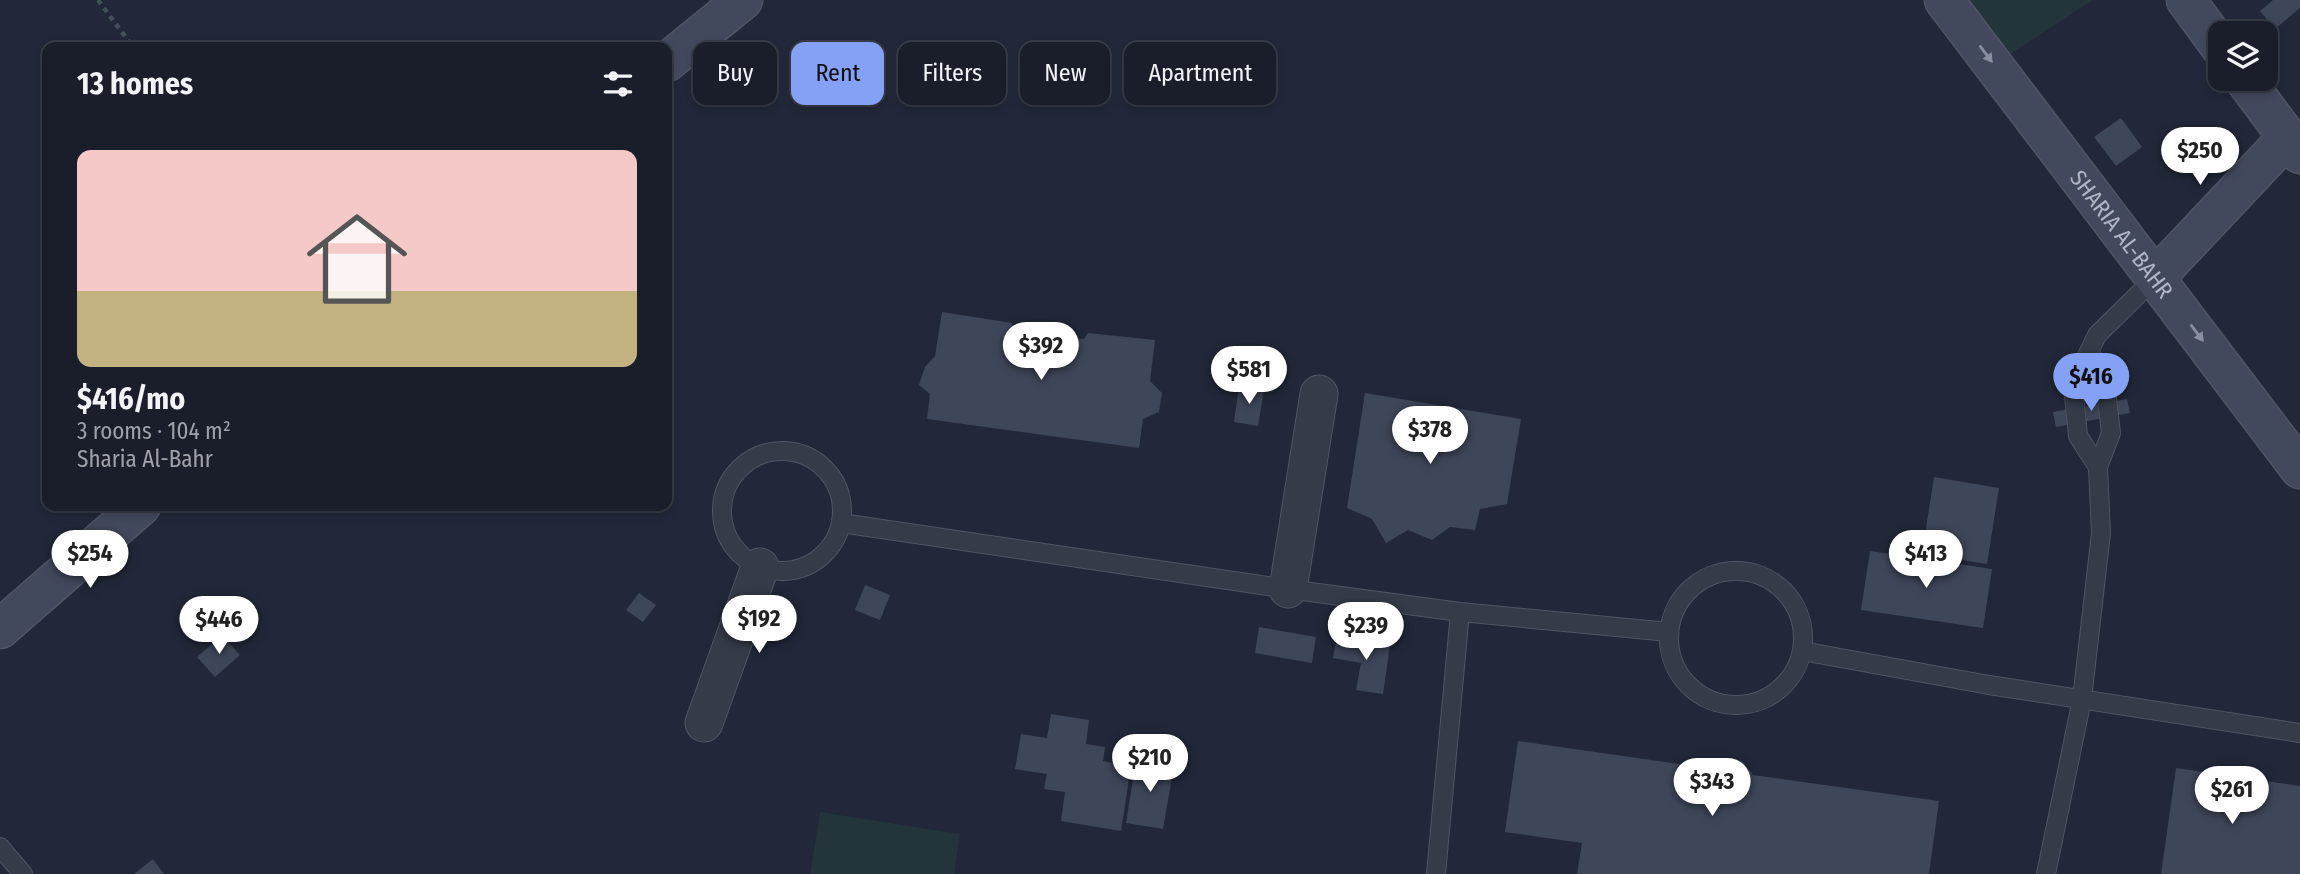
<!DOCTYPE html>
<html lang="en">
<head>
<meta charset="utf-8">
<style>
	:root { --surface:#1a1e2b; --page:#232733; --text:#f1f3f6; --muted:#9fa2a9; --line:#383c47; --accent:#85a1f5 }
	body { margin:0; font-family:"Fira Sans Condensed",sans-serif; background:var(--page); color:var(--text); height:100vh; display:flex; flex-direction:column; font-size:26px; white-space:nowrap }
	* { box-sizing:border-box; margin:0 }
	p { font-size:23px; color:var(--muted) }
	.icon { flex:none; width:38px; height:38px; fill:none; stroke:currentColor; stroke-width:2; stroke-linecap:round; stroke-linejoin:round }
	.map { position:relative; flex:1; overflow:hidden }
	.drawer { position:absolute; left:42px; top:42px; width:630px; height:469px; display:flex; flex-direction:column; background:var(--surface); border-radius:14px; box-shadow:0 4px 10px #0003,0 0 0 2px var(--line) }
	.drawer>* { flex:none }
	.guide { position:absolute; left:693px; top:42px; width:665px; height:63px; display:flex; gap:14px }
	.controls { position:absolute; left:2208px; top:21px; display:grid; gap:14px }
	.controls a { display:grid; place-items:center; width:70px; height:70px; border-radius:14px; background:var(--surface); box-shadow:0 4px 10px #0003,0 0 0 2px var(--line); font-size:35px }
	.price { position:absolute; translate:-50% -60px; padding:0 16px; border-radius:24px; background:#fff; color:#222; font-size:23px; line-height:46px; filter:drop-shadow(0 2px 4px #0008) }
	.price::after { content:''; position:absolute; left:50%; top:42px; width:21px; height:16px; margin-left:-10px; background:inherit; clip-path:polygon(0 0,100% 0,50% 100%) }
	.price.selected { background:var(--accent); color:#111 }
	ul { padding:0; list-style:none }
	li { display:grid; align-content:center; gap:14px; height:371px; padding:0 35px }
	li+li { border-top:2px solid var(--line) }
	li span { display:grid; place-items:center; height:217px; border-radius:14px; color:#555 }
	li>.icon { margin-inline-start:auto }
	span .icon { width:126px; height:126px; fill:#fffc; stroke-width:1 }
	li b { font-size:30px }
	h2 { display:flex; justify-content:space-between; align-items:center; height:84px; padding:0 35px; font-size:30px }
	.pill { padding:0 24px; border-radius:14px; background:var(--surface); box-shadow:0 4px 10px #0003,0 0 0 2px var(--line); font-size:24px; line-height:63px }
	.pill.selected { background:var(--accent); color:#111 }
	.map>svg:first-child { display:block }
	.green { fill:#23343a }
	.building { fill:#3e4659 }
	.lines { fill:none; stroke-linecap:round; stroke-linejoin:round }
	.service-casing { stroke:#505564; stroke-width:20 }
	.minor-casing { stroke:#505564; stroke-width:39 }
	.secondary-casing { stroke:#505564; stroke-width:41 }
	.path { stroke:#415157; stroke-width:4.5; stroke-dasharray:5 5; stroke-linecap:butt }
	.service { stroke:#353b49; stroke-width:18 }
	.minor { stroke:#353b49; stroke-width:37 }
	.secondary { stroke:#43495c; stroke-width:38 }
	.oneway { fill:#8a8fa0 }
	.labels { text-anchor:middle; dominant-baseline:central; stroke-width:5; stroke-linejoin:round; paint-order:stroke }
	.street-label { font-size:23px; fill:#b0b5c5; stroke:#1b202e }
</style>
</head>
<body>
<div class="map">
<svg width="2300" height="874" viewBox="0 0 2300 874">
	<rect width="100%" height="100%" fill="#222839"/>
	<!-- green -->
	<path class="green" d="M1968,0H2093L2010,54Z
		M820,812L960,834L954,874H810Z"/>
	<!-- building -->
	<path class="building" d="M2273,0H2300V8L2275,29L2260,11Z
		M2121,118L2142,147L2116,166L2094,137Z
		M942,312L1012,323L1013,330L1084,339L1088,333L1155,340L1150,381L1162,393L1159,412L1143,419L1139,448L927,419L930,394L919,385L925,367L935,356Z
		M1239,387L1264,390L1258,426L1234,422Z
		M1365,393L1521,419L1507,504L1480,509L1475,530L1450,527L1432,540L1408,530L1386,543L1372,519L1347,508Z
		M2127,399L2130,413L2056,427L2053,412Z
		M1934,477L1999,488L1987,564L1922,554Z
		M1870,551L1992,569L1983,628L1861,610Z
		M865,585L890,595L880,620L855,610Z
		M639,593L656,605L643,622L626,610Z
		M1259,627L1316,637L1312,663L1255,653Z
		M222,635L240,655L215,677L197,657Z
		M1337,637L1390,646L1383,694L1356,690L1361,663L1333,658Z
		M1051,714L1089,720L1086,744L1105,747L1103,761L1131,766L1121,831L1061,821L1065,792L1044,789L1047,774L1015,769L1021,734L1047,738Z
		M1518,741L1707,768L1720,759L1732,758L1743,762L1753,775L1939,801L1929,874H1577L1582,843L1505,832Z
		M1136,760L1174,766L1163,829L1126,823Z
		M2176,768L2300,786V874H2161Z
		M153,859L164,874H134Z"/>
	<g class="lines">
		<!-- service casing -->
		<g class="service-casing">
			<path id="service" d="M722 511a60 60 0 1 1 120 0a60 60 0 1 1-120 0Z
				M2098,467L2078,436L2073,385L2097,335L2155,278
				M841,523L1288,589L1460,612L1669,632
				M1669 638a67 67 0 1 1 134 0a67 67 0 1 1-134 0Z
				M1802,651L1989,685L2300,733
				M0,847L23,874
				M1436,874L1460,612
				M2046,874L2082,699L2101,533L2098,467L2111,433L2105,381L2090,352"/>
		</g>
		<!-- minor casing -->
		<g class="minor-casing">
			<path id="minor" d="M1288,589L1319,394
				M704,723L760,567"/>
		</g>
		<!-- secondary casing -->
		<g class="secondary-casing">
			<g id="secondary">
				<path id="s1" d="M1944,0L2300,469"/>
				<path d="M2186,0L2221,48"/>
				<path d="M667,62L743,0"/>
				<path d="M2244,79L2300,154"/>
				<path d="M2155,278L2287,138"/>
				<path d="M0,629L141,506"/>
			</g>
		</g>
		<!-- path -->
		<path class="path" d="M98,0L133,47"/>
		<!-- service -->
		<use href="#service" class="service"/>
		<!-- minor -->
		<use href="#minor" class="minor"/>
		<!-- secondary -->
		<use href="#secondary" class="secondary"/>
	</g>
	<!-- one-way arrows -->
	<defs><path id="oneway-solid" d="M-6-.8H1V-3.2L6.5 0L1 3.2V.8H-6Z" transform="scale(1.75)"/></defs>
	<g class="oneway">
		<use href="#oneway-solid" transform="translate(1986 54) rotate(53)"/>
		<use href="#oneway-solid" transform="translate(2197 333) rotate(53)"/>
	</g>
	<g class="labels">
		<!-- street labels -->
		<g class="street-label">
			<text stroke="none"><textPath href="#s1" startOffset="294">SHARIA AL-BAHR</textPath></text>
		</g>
	</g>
</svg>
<div class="controls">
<a><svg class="icon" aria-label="layers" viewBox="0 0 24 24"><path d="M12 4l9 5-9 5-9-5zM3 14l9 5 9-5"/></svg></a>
</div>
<b class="price" style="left:2200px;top:187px">$250</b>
<b class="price" style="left:1041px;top:382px">$392</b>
<b class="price" style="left:1249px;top:406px">$581</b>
<b class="price selected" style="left:2091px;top:413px">$416</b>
<b class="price" style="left:1430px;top:466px">$378</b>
<b class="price" style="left:90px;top:590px">$254</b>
<b class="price" style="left:1926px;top:590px">$413</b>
<b class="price" style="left:759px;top:655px">$192</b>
<b class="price" style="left:219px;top:656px">$446</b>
<b class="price" style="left:1366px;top:662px">$239</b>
<b class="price" style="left:1150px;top:794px">$210</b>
<b class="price" style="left:1712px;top:818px">$343</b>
<b class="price" style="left:2232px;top:826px">$261</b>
<div class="guide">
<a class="pill">Buy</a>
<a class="pill selected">Rent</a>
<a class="pill">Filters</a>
<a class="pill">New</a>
<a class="pill">Apartment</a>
</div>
<section class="drawer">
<h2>13 homes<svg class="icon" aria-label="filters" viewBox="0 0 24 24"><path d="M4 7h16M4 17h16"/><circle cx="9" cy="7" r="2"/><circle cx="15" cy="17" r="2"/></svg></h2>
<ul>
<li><span style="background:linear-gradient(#f6c9c9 65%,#c2b280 0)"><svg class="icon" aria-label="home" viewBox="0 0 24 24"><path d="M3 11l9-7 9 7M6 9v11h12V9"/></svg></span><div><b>$416/mo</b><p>3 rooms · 104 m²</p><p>Sharia Al-Bahr</p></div></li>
</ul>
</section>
</div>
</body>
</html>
